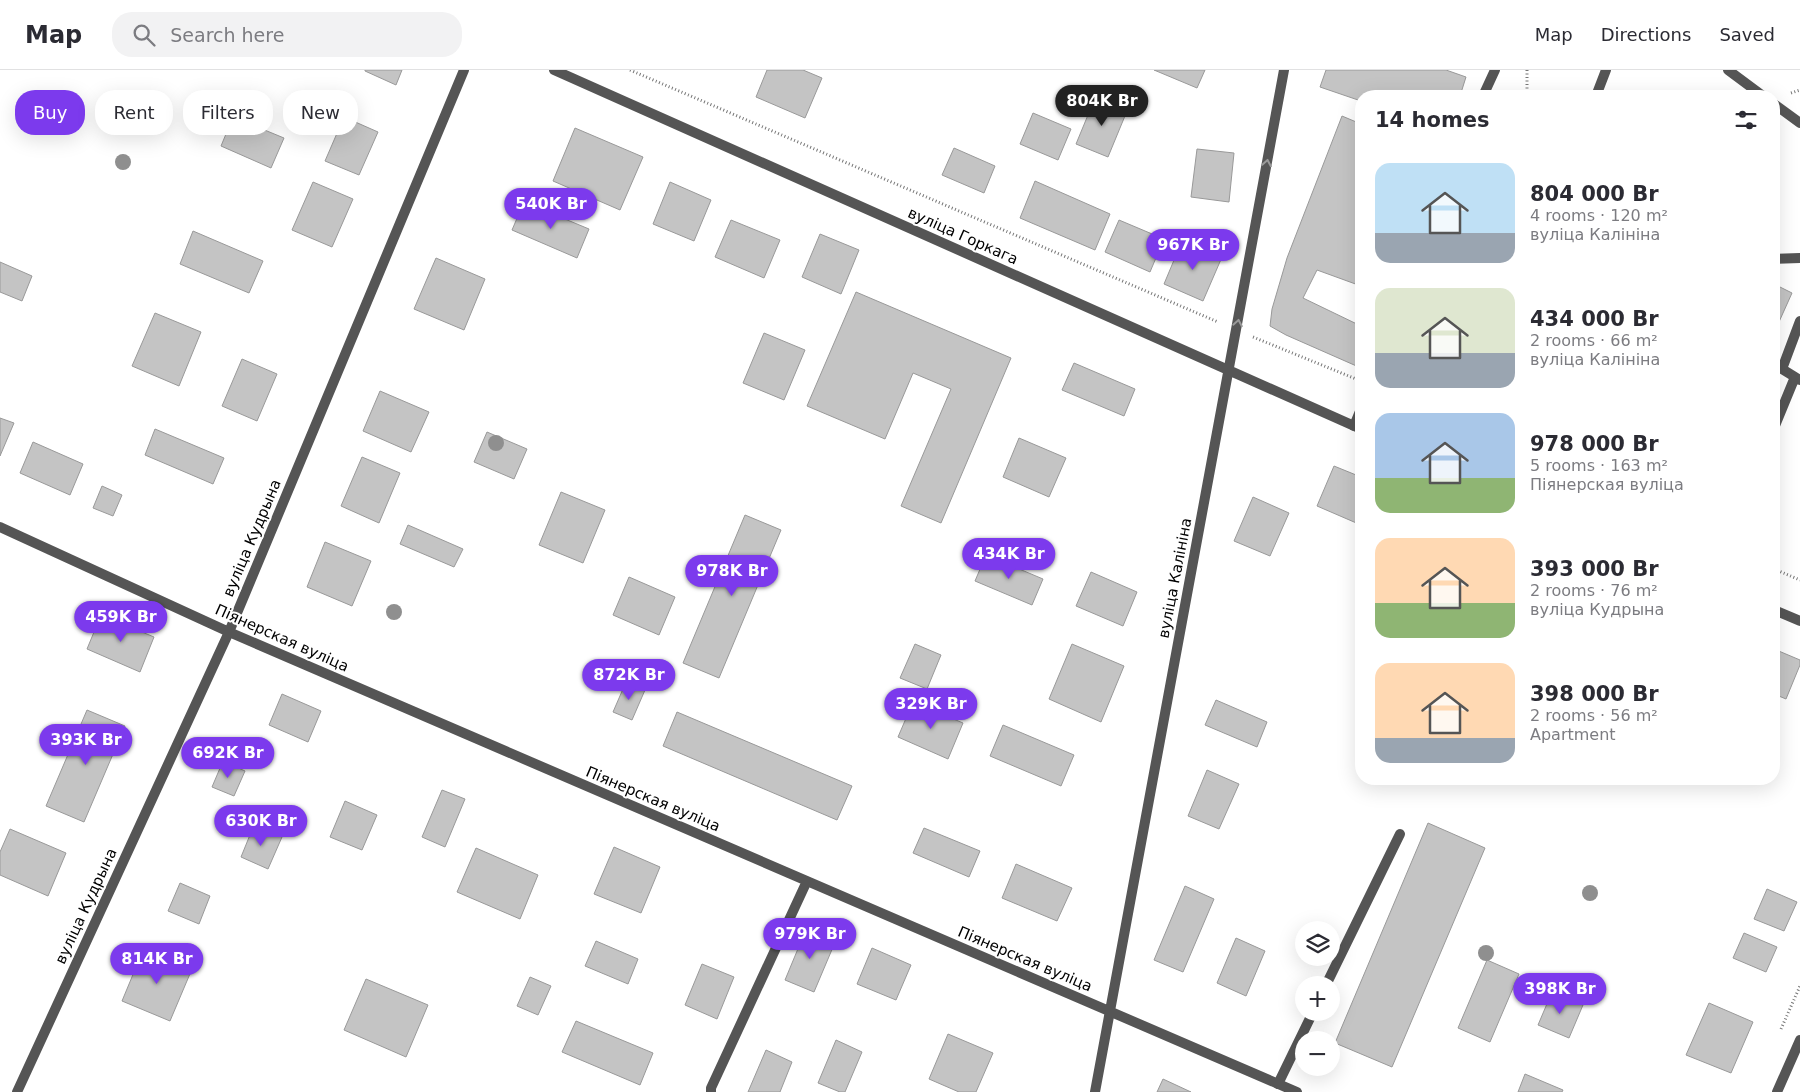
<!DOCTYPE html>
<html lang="en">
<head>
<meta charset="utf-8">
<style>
	:root { --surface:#fff; --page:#f2f2f3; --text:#2b2b33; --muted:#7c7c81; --line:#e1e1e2; --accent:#7c3aed }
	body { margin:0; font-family:"DejaVu Sans",sans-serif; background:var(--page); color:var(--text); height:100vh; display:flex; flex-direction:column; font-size:19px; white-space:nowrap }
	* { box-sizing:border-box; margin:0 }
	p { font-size:16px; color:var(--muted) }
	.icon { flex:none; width:28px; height:28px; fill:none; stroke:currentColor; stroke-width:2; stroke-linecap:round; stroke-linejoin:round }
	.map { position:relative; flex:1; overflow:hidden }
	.drawer { position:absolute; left:1355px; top:20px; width:425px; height:695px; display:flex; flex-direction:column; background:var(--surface); border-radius:20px; box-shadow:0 5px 20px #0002 }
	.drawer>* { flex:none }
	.guide { position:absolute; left:15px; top:20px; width:475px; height:45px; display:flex; gap:10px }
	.buttons { position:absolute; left:1295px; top:851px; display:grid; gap:10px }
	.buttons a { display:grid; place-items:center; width:45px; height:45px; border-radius:50%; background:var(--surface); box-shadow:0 5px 20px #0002; font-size:25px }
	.price { position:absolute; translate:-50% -42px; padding:0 11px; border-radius:18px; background:var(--accent); color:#fff; font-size:16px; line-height:32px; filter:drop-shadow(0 1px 2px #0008) }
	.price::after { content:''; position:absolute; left:50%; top:30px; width:15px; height:11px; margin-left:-8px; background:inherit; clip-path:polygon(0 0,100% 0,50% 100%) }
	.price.selected { background:#222; color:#fff }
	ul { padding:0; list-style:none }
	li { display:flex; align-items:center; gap:15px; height:125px; padding:0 20px }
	li span { display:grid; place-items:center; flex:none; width:140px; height:100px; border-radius:15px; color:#555 }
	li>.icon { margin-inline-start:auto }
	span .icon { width:60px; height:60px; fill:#fffc; stroke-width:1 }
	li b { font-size:21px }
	h2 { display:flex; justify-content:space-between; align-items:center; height:60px; padding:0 20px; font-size:21px }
	.pill { padding:0 18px; border-radius:20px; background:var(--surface); box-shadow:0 5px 20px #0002; font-size:18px; line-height:45px }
	.pill.selected { background:var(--accent); color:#fff }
	header { display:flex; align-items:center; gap:30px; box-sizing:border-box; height:70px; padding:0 25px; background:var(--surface); border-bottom:1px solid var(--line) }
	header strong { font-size:24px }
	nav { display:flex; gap:28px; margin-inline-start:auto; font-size:18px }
	.search { width:350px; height:45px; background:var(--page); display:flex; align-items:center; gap:12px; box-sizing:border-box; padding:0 18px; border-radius:20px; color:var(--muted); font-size:19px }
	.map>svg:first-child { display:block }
	.building { fill:#c4c4c4; stroke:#999 }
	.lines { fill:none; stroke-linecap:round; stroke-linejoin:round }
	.path { stroke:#777; stroke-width:3; stroke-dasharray:1 2.5; stroke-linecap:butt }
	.lane { stroke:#555; stroke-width:10 }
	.street { stroke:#555; stroke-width:10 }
	.tree { fill:#8f8f8f }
	.oneway { stroke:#999 }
	.labels { text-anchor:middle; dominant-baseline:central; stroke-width:4; stroke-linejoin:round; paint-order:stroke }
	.street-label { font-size:15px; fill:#000; stroke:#fff }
</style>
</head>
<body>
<header>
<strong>Map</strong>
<div class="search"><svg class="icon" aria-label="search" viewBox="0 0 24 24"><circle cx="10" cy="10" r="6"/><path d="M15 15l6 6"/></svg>Search here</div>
<nav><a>Map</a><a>Directions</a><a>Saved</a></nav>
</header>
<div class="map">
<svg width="1800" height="1022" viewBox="0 0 1800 1022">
	<rect width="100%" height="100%" fill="#fff"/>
	<!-- building -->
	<path class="building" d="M365,0H402L396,15L365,1Z
		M767,0H803L822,8L805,48L756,27Z
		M1154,0H1205L1197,18Z
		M1326,0H1446L1466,7L1460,26H1361V31L1320,17Z
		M1095,28L1127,41L1108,87L1076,74Z
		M1033,43L1071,59L1058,90L1020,74Z
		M1342,46L1361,54V216L1317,200L1303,228L1361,256V298L1286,265L1270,256L1272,239L1287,188Z
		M233,47L284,68L271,98L221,76Z
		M344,47L378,62L359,105L325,91Z
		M575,58L643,87L620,140L553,111Z
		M954,78L995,96L984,123L942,105Z
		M1197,79L1234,83L1229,132L1191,127Z
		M1035,111L1110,144L1095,180L1020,148Z
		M313,112L353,129L332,177L292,160Z
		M670,112L711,130L694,171L653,154Z
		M524,132L589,159L577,188L512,160Z
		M731,150L780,170L764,208L715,187Z
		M1119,150L1164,169L1150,202L1105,182Z
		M193,161L263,191L249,223L180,194Z
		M820,164L859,180L841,224L802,207Z
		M1182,171L1222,187L1203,231L1164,214Z
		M436,188L485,209L464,260L414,239Z
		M0,192L32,206L22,231L0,222Z
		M1774,214L1792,223L1774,263Z
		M856,222L1011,288L941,453L901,436L951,319L913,303L885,369L807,336Z
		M155,243L201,262L179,316L132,296Z
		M764,263L805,280L784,330L743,313Z
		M242,289L277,304L257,351L222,336Z
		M1074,293L1135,319L1124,346L1062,320Z
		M380,321L429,342L411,382L363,361Z
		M0,348L14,353L0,386Z
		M155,359L224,388L213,414L145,385Z
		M487,362L527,379L514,409L474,392Z
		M1019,368L1066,388L1049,427L1003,407Z
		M33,372L83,394L70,425L20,403Z
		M362,387L400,403L379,453L341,436Z
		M1334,396L1361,407V455L1317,436Z
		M102,416L122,425L113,446L93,438Z
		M561,422L605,440L583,493L539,475Z
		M1253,427L1289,443L1270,486L1234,471Z
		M745,445L781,460L719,608L683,593Z
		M408,455L463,479L454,497L400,474Z
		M325,472L371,491L352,536L307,517Z
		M986,485L1043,509L1032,535L975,511Z
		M1091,502L1137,522L1123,556L1076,536Z
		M629,507L675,527L659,565L613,545Z
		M101,545L154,567L140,602L87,579Z
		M915,574L941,585L927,619L900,608Z
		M1072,574L1124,596L1101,652L1049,629Z
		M1774,579L1800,590V595L1786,629L1774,624Z
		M626,612L645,620L632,650L613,642Z
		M282,624L321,641L308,672L269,655Z
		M1216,630L1267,652L1257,677L1205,655Z
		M913,632L963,653L948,689L898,667Z
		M87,640L125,656L84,752L46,736Z
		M677,642L852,716L837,750L663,676Z
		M1003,655L1074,685L1061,716L990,686Z
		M223,691L245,701L234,726L212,717Z
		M1207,700L1239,714L1219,759L1188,746Z
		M442,720L465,729L445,777L422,767Z
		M345,731L377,745L362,780L330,767Z
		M1428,753L1485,778L1392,997L1335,973Z
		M254,755L282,767L268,799L241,787Z
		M924,758L980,781L969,807L913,783Z
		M10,759L66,783L48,826L0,805V782Z
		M614,777L660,797L641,843L594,824Z
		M476,778L538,805L520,849L457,822Z
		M1016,794L1072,818L1057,851L1002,828Z
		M180,813L210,826L199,854L168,841Z
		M1185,816L1214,829L1183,902L1154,890Z
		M1767,819L1797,832L1784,861L1754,849Z
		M807,857L836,870L814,922L785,910Z
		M1744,863L1777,877L1766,902L1733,888Z
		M1236,868L1265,881L1246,926L1217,913Z
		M596,871L638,889L628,914L585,896Z
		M144,878L192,899L170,951L122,931Z
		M872,878L911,895L896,930L857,914Z
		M1487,890L1519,904L1490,972L1458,958Z
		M702,894L734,907L717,949L685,935Z
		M530,907L551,916L538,945L517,936Z
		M366,909L428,935L406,987L344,960Z
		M1552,922L1583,935L1569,968L1538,955Z
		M1709,933L1753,952L1731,1003L1686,985Z
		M576,951L653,983L640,1015L562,982Z
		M948,964L993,983L976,1022H959L929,1009Z
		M836,970L862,982L845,1022H840L818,1013Z
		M766,980L792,992L780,1022H748Z
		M1525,1004L1563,1020L1562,1022H1518Z
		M1163,1009L1191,1022H1157Z"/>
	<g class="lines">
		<!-- path -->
		<path class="path" d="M630,0L1218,252
			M1527,0V26
			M1791,23L1800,20
			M1253,267L1361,311
			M1774,499L1800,510
			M1781,959L1800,916"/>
		<!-- lane -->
		<path class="lane" d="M1728,0L1763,26
			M1483,26L1495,0
			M1596,26L1606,0
			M1774,34L1800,53
			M1774,189L1800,188
			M1795,307L1782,299L1800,251
			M1354,356L1361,339
			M1774,358L1795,307L1800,310
			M1326,915L1400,764
			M1278,1014L1313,942"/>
		<!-- street -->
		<path class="street" d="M554,0L1361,359
			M0,457L229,562L1297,1022
			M1774,540L1800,551
			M17,1022L229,562L464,0
			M711,1022V1018L807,811
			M1095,1022L1284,0
			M1777,1022L1800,970"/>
	</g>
	<!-- trees -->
	<g class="tree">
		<circle cx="123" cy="92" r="8"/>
		<circle cx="496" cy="373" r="8"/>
		<circle cx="394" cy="542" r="8"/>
		<circle cx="1590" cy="823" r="8"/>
		<circle cx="1486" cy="883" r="8"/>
	</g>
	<!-- one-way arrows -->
	<defs><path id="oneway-chevron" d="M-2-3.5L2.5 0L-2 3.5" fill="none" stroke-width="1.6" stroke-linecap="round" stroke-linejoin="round" transform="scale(1.25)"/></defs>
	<g class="oneway">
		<use href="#oneway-chevron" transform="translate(1267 93) rotate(-80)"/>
		<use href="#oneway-chevron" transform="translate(1238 253) rotate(-80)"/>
	</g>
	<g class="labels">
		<!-- street labels -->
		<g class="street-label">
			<text transform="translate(963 166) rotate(24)">вуліца Горкага</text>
			<text transform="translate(252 468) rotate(-67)">вуліца Кудрына</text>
			<text transform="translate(1175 508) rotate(-79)">вуліца Калініна</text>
			<text transform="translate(282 568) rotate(24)">Піянерская вуліца</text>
			<text transform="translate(653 729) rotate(23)">Піянерская вуліца</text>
			<text transform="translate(86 836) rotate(-65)">вуліца Кудрына</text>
			<text transform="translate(1025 889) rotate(23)">Піянерская вуліца</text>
		</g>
	</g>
</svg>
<div class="buttons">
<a><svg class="icon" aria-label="layers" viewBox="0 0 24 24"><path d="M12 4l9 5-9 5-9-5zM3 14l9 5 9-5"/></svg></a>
<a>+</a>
<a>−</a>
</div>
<b class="price selected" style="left:1102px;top:57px">804K Br</b>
<b class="price" style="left:551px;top:160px">540K Br</b>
<b class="price" style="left:1193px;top:201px">967K Br</b>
<b class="price" style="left:1009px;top:510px">434K Br</b>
<b class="price" style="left:732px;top:527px">978K Br</b>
<b class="price" style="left:121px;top:573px">459K Br</b>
<b class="price" style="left:629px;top:631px">872K Br</b>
<b class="price" style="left:931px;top:660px">329K Br</b>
<b class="price" style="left:86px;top:696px">393K Br</b>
<b class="price" style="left:228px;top:709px">692K Br</b>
<b class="price" style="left:261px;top:777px">630K Br</b>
<b class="price" style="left:810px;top:890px">979K Br</b>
<b class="price" style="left:157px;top:915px">814K Br</b>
<b class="price" style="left:1560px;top:945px">398K Br</b>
<div class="guide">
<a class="pill selected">Buy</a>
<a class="pill">Rent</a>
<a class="pill">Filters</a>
<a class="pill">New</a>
</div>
<section class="drawer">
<h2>14 homes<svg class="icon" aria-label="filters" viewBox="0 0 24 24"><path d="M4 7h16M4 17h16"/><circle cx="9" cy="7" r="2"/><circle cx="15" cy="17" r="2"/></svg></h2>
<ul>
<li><span style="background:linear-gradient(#bfe0f5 70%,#9aa5b1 0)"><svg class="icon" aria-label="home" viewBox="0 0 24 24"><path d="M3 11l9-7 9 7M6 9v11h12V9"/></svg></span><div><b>804 000 Br</b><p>4 rooms · 120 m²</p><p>вуліца Калініна</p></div></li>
<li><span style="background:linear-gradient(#dfe7d0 65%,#9aa5b1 0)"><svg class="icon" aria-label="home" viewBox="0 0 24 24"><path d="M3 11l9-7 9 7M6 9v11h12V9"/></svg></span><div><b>434 000 Br</b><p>2 rooms · 66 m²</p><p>вуліца Калініна</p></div></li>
<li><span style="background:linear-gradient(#a9c7e8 65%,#8fb573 0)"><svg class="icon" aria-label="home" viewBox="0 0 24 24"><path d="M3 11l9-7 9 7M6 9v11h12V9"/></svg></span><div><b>978 000 Br</b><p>5 rooms · 163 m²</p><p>Піянерская вуліца</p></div></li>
<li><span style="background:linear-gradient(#ffd9b3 65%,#8fb573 0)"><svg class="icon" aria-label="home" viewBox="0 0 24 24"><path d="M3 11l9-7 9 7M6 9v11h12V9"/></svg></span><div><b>393 000 Br</b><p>2 rooms · 76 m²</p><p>вуліца Кудрына</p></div></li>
<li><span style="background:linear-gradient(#ffd9b3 75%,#9aa5b1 0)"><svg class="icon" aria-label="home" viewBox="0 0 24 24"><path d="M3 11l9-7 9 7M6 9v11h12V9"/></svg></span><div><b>398 000 Br</b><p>2 rooms · 56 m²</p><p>Apartment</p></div></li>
</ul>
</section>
</div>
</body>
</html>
